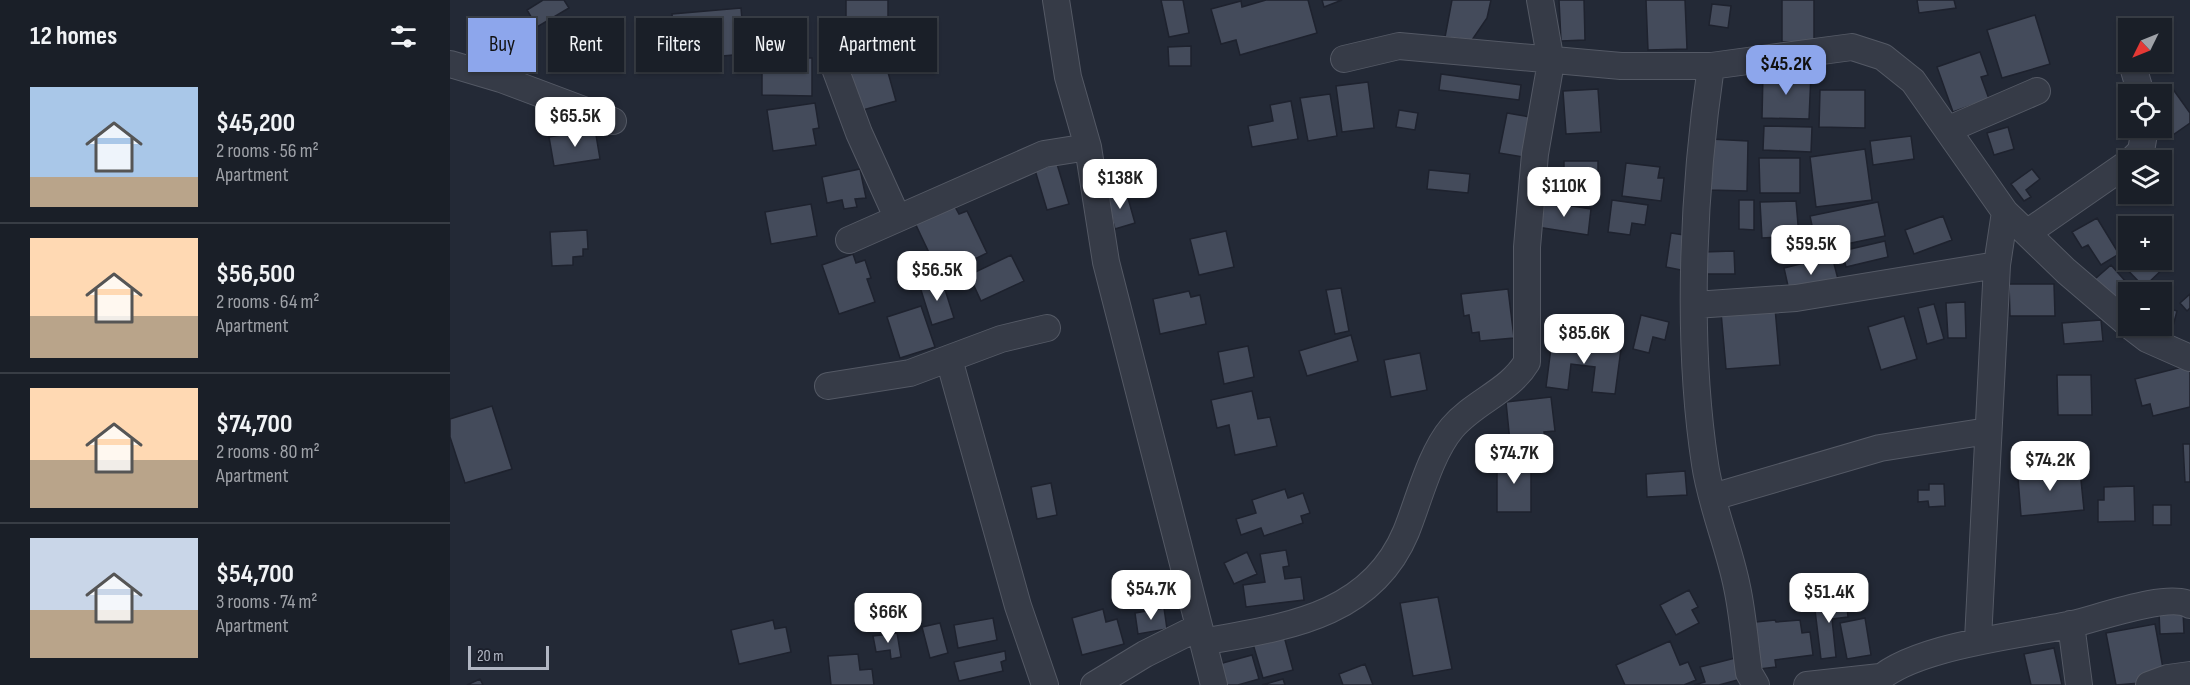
<!DOCTYPE html>
<html lang="en">
<head>
<meta charset="utf-8">
<style>
	:root { --surface:#1a1f28; --page:#232730; --text:#f1f3f6; --muted:#9fa2a8; --line:#383d45; --accent:#8da6ec }
	body { margin:0; font-family:"Sofia Sans Condensed",sans-serif; background:var(--page); color:var(--text); height:100vh; display:flex; flex-direction:column; font-size:22px; white-space:nowrap }
	* { box-sizing:border-box; margin:0 }
	p { font-size:20px; color:var(--muted) }
	.icon { flex:none; width:33px; height:33px; fill:none; stroke:currentColor; stroke-width:2; stroke-linecap:round; stroke-linejoin:round }
	.map { position:relative; flex:1; overflow:hidden }
	.panel { display:flex; flex-direction:column; background:var(--surface); width:450px }
	.panel>* { flex:none }
	.guide { position:absolute; left:18px; top:18px; width:570px; height:54px; display:flex; gap:12px }
	.needle { width:39px; rotate:227deg }
	.fabs { position:absolute; left:1668px; top:18px; display:grid; gap:12px }
	.fabs a { display:grid; place-items:center; width:54px; height:54px; border-radius:0px; background:var(--surface); box-shadow:0 2px 4px #0004,0 0 0 2px var(--line); font-size:30px }
	.scale { position:absolute; left:18px; bottom:15px; width:81px; box-sizing:border-box; padding-left:6px; border:3px solid #b1b6c3; border-top:0; font-size:16px; line-height:21px; white-space:nowrap; color:#b1b6c3; -webkit-text-stroke:4px #1c202c; paint-order:stroke }
	.price { position:absolute; translate:-50% -51px; padding:0 14px; border-radius:12px; background:#fff; color:#222; font-size:20px; line-height:39px; filter:drop-shadow(0 2px 3px #0008) }
	.price::after { content:''; position:absolute; left:50%; top:36px; width:18px; height:14px; margin-left:-9px; background:inherit; clip-path:polygon(0 0,100% 0,50% 100%) }
	.price.on { background:var(--accent); color:#111 }
	ul { padding:0; list-style:none }
	li { display:flex; align-items:center; gap:18px; height:150px; padding:0 30px }
	li+li { border-top:2px solid var(--line) }
	li span { display:grid; place-items:center; flex:none; width:168px; height:120px; border-radius:0px; color:#555 }
	li>.icon { margin-inline-start:auto }
	span .icon { width:72px; height:72px; fill:#fffc; stroke-width:1 }
	li b { font-size:26px }
	h2 { display:flex; justify-content:space-between; align-items:center; height:72px; padding:0 30px; font-size:26px }
	.chip { padding:0 21px; border-radius:0px; background:var(--surface); box-shadow:0 2px 4px #0004,0 0 0 2px var(--line); font-size:21px; line-height:54px }
	.chip.on { background:var(--accent); color:#111 }
	main { display:flex; flex:1; min-height:0 }
	.map>svg:first-child { display:block }
	.building { fill:#444b5b; stroke:#1e222e; stroke-width:1.5 }
	.lines { fill:none; stroke-linecap:round; stroke-linejoin:round }
	.street-casing { stroke:#545965; stroke-width:28 }
	.street { stroke:#363b47; stroke-width:26 }
</style>
</head>
<body>
<main>
<section class="panel">
<h2>12 homes<svg class="icon" aria-label="filters" viewBox="0 0 24 24"><path d="M4 7h16M4 17h16"/><circle cx="9" cy="7" r="2"/><circle cx="15" cy="17" r="2"/></svg></h2>
<ul>
<li><span style="background:linear-gradient(#a9c7e8 75%,#b9a48a 0)"><svg class="icon" aria-label="home" viewBox="0 0 24 24"><path d="M3 11l9-7 9 7M6 9v11h12V9"/></svg></span><div><b>$45,200</b><p>2 rooms · 56 m²</p><p>Apartment</p></div></li>
<li><span style="background:linear-gradient(#ffd9b3 65%,#b9a48a 0)"><svg class="icon" aria-label="home" viewBox="0 0 24 24"><path d="M3 11l9-7 9 7M6 9v11h12V9"/></svg></span><div><b>$56,500</b><p>2 rooms · 64 m²</p><p>Apartment</p></div></li>
<li><span style="background:linear-gradient(#ffd9b3 60%,#b9a48a 0)"><svg class="icon" aria-label="home" viewBox="0 0 24 24"><path d="M3 11l9-7 9 7M6 9v11h12V9"/></svg></span><div><b>$74,700</b><p>2 rooms · 80 m²</p><p>Apartment</p></div></li>
<li><span style="background:linear-gradient(#c9d6e8 60%,#b9a48a 0)"><svg class="icon" aria-label="home" viewBox="0 0 24 24"><path d="M3 11l9-7 9 7M6 9v11h12V9"/></svg></span><div><b>$54,700</b><p>3 rooms · 74 m²</p><p>Apartment</p></div></li>
</ul>
</section>
<div class="map">
<svg width="1740" height="685" viewBox="0 0 1740 685">
	<rect width="100%" height="100%" fill="#232936"/>
	<!-- building -->
	<path class="building" d="M93,0H114L119,8L87,27L77,10Z
		M396,0H438V28H396Z
		M711,0H733L739,33L719,37Z
		M816,0H858L867,33L790,55L786,40L771,44L761,9L791,1L792,7Z
		M872,0H892L874,7Z
		M1002,0H1041L1037,18L1022,40L995,37Z
		M1109,0H1134L1135,40L1111,41Z
		M1196,0H1235L1237,49L1198,50Z
		M1332,0H1364V42H1332Z
		M1467,0H1504L1506,8L1469,13Z
		M1262,4L1281,6L1278,28L1259,25Z
		M291,8L295,54L226,60L222,14Z
		M1585,15L1600,64L1552,78L1537,30Z
		M741,46V66H719L718,47Z
		M1530,52L1538,75L1531,77L1539,99L1503,112L1487,67Z
		M312,58H362V96L312,95Z
		M434,58L446,101L409,111L397,68Z
		M1313,72L1361,74L1359,119L1312,118Z
		M991,74L1071,85L1069,100L989,90Z
		M918,82L924,128L892,132L886,86Z
		M1720,85L1740,113V123L1720,137L1712,125V94H1707Z
		M1148,89L1151,132L1116,134L1113,91Z
		M1370,90H1415V128L1369,127Z
		M880,94L887,136L858,141L850,98Z
		M841,101L848,139L802,147L798,126L823,121L820,105Z
		M365,103L369,128L363,129L366,145L323,151L317,110Z
		M949,110L968,113L965,130L946,127Z
		M1057,113L1080,117L1073,157L1049,153Z
		M1314,126L1362,127L1361,152L1313,150Z
		M1558,127L1564,149L1544,155L1537,133Z
		M145,129L150,159L104,166L99,137Z
		M1461,136L1464,159L1423,165L1420,141Z
		M1260,139L1298,141L1297,191L1258,190Z
		M1415,149L1422,200L1366,207L1360,157Z
		M1309,158H1350V193H1310Z
		M1114,161H1148V200H1106V177H1114Z
		M1176,163L1210,167L1208,178H1214L1211,201L1172,196Z
		M607,164L619,204L597,210L585,170Z
		M410,169L416,198L405,199L407,207L394,209L392,200L377,203L372,177Z
		M1582,169L1590,179L1576,190L1581,197L1574,201L1561,184Z
		M979,170L1020,174L1018,193L977,189Z
		M676,191L685,223L665,229L656,197Z
		M1162,200L1198,205L1195,225L1182,223L1180,235L1158,232Z
		M1289,200H1304V230L1289,229Z
		M1091,201L1141,209L1138,235L1087,227Z
		M1346,201L1349,236L1312,238L1310,202Z
		M1428,202L1435,236L1367,250L1360,216Z
		M361,204L367,236L321,244L315,212Z
		M504,205L509,214L517,211L537,253L490,276L465,223Z
		M1493,216L1502,240L1464,254L1455,230Z
		M1647,218L1669,254L1651,265L1638,245L1632,248L1622,232Z
		M137,230L138,249H133V256L123,257V265L102,266L100,232Z
		M776,231L784,267L749,275L740,239Z
		M1221,233L1241,236L1236,271L1216,267Z
		M1435,241L1438,257L1396,267L1392,251Z
		M1678,249V260H1712V249L1722,260L1694,287L1667,259Z
		M1284,251L1285,274H1253V252Z
		M403,254L406,263L415,260L421,278L417,279L425,302L389,314L372,265Z
		M561,255L574,281L531,301L519,275Z
		M1382,256L1389,283L1340,295L1334,268Z
		M1661,265L1685,292H1678V308L1674,312L1645,279Z
		M492,280L504,318L482,325L470,287Z
		M1559,284H1604L1605,316H1560Z
		M891,288L899,331L885,334L876,290Z
		M1058,289L1064,338L1030,341L1029,332L1022,333L1019,315L1014,316L1011,294Z
		M739,291L741,297L750,295L756,324L710,334L703,299Z
		M1740,294V308L1737,311L1730,303Z
		M1515,302L1516,338H1498L1496,303Z
		M1484,304L1494,339L1477,344L1468,308Z
		M471,306L485,347L450,358L437,317Z
		M1713,307L1727,311L1723,326L1712,323Z
		M1325,308L1330,365L1276,369L1271,312Z
		M1191,315L1219,322L1215,340L1203,337L1199,353L1183,349Z
		M1454,316L1467,359L1431,370L1418,327Z
		M1651,320L1653,341L1614,344L1612,323Z
		M901,335L908,361L857,376L849,351Z
		M1102,340L1171,349L1165,394L1142,392L1145,367L1121,364L1118,390L1096,387Z
		M798,346L804,377L774,384L768,352Z
		M970,353L977,390L941,397L934,360Z
		M1740,365V407L1703,416L1700,404L1692,406L1685,379Z
		M1607,375H1641L1642,415H1608Z
		M802,391L808,419L820,417L827,446L785,455L779,425L767,428L761,400Z
		M1101,397L1105,431L1094,432L1096,448L1061,452L1056,402Z
		M42,406L62,469L15,483L0,437V419Z
		M1733,444H1740V482H1735Z
		M1047,458L1081,459V512H1047Z
		M1601,465L1602,473L1630,470L1634,510L1571,516L1568,478L1582,476L1581,466Z
		M1235,471L1237,495L1197,497L1196,474Z
		M601,483L607,515L587,519L581,487Z
		M1479,484H1494L1495,506L1479,507L1478,501L1468,502V490H1479Z
		M1684,486L1685,521L1648,522V500H1654V487Z
		M835,489L838,498L853,493L860,513L851,516L853,523L814,536L811,528L791,535L786,519L806,513L802,500Z
		M1703,505H1721V525H1703Z
		M836,550L839,566L833,567L835,579L851,577L854,600L796,607L793,585L815,582L810,554Z
		M797,552L807,574L784,584L774,563Z
		M1239,590L1248,607L1242,610L1249,623L1226,635L1210,605Z
		M988,597L1002,669L963,676L950,603Z
		M1396,598L1398,617L1382,619L1386,657L1371,659L1364,602Z
		M714,608L717,629L688,634L685,613Z
		M653,609L656,622L667,619L674,644L632,655L622,618Z
		M1733,611L1734,633L1710,634L1709,613Z
		M543,618L547,640L508,648L504,625Z
		M1415,618L1421,655L1397,659L1390,623Z
		M323,620L325,629L336,627L341,652L289,664L281,630Z
		M1325,620L1326,622L1350,620L1352,633L1360,632L1363,655L1325,660L1326,667L1301,670L1296,623Z
		M490,623L498,653L480,658L472,627Z
		M1705,624L1714,674L1703,682L1666,685L1656,633Z
		M447,633L451,657L441,659L440,650L426,652L423,636Z
		M834,636L843,670L813,678L803,644Z
		M1220,641L1230,665L1238,662L1246,680L1234,685H1175L1166,665Z
		M1604,648L1612,685H1581L1574,654Z
		M555,651L556,660L551,662L553,671L509,681L504,662Z
		M408,654L410,670L422,669L424,685H381L378,656Z
		M802,655L809,679L788,685H776L769,664Z
		M1289,657L1295,678L1269,685H1244L1255,682L1250,667Z
		M915,664L923,685H893L889,674Z
		M30,679L33,685H17Z
		M833,679L835,685H812Z"/>
	<g class="lines">
		<!-- street casing -->
		<g class="street-casing">
			<path id="street" d="M606,0L618,77L638,147L656,262L764,685
				M894,59L949,46L1171,66H1261L1402,47L1433,57L1463,81L1555,212L1616,271L1678,324
				M383,63L409,133L447,217
				M0,64L51,79L163,121
				M1261,66C1243,190 1236,340 1255,464C1261,506 1279,546 1287,587C1293,615 1295,645 1299,673L1306,685
				M1684,70L1691,94
				M1499,129L1587,91
				M1682,160L1691,151L1695,128
				M1577,233L1678,163
				M399,240L594,154L638,147
				M1245,305L1346,298L1547,265
				M1680,326L1697,339L1740,358
				M499,359L568,606L595,685
				M378,386L460,373L551,339L597,328
				M1263,497L1430,448L1538,431
				M1621,624L1629,685
				M1528,640L1547,265L1555,212
				M753,642C833,627 920,618 956,532C969,500 980,454 1002,428C1025,401 1059,392 1077,362V247L1085,154L1101,62L1090,0
				M644,685L695,654L749,627
				M1357,685L1430,677
				M1423,685C1456,646 1574,635 1623,624C1649,618 1719,592 1740,605
				M1699,685L1718,678L1740,675"/>
		</g>
		<!-- street -->
		<use href="#street" class="street"/>
	</g>
</svg>
<div class="fabs">
<a><svg class="needle" viewBox="-14 -14 28 28"><path d="M0-13l5 13h-10z" fill="#e53935"/><path d="M0 13l5-13h-10z" fill="#9fa2a8"/></svg></a>
<a><svg class="icon" aria-label="locate" viewBox="0 0 24 24"><circle cx="12" cy="12" r="6"/><path d="M12 2v4M12 18v4M2 12h4M18 12h4"/></svg></a>
<a><svg class="icon" aria-label="layers" viewBox="0 0 24 24"><path d="M12 4l9 5-9 5-9-5zM3 14l9 5 9-5"/></svg></a>
<a>+</a>
<a>−</a>
</div>
<div class="scale">20 m</div>
<b class="price on" style="left:1336px;top:96px">$45.2K</b>
<b class="price" style="left:125px;top:148px">$65.5K</b>
<b class="price" style="left:670px;top:210px">$138K</b>
<b class="price" style="left:1114px;top:218px">$110K</b>
<b class="price" style="left:1361px;top:276px">$59.5K</b>
<b class="price" style="left:487px;top:302px">$56.5K</b>
<b class="price" style="left:1134px;top:365px">$85.6K</b>
<b class="price" style="left:1064px;top:485px">$74.7K</b>
<b class="price" style="left:1600px;top:492px">$74.2K</b>
<b class="price" style="left:701px;top:621px">$54.7K</b>
<b class="price" style="left:1379px;top:624px">$51.4K</b>
<b class="price" style="left:438px;top:644px">$66K</b>
<div class="guide">
<a class="chip on">Buy</a>
<a class="chip">Rent</a>
<a class="chip">Filters</a>
<a class="chip">New</a>
<a class="chip">Apartment</a>
</div>
</div>
</main>
</body>
</html>
